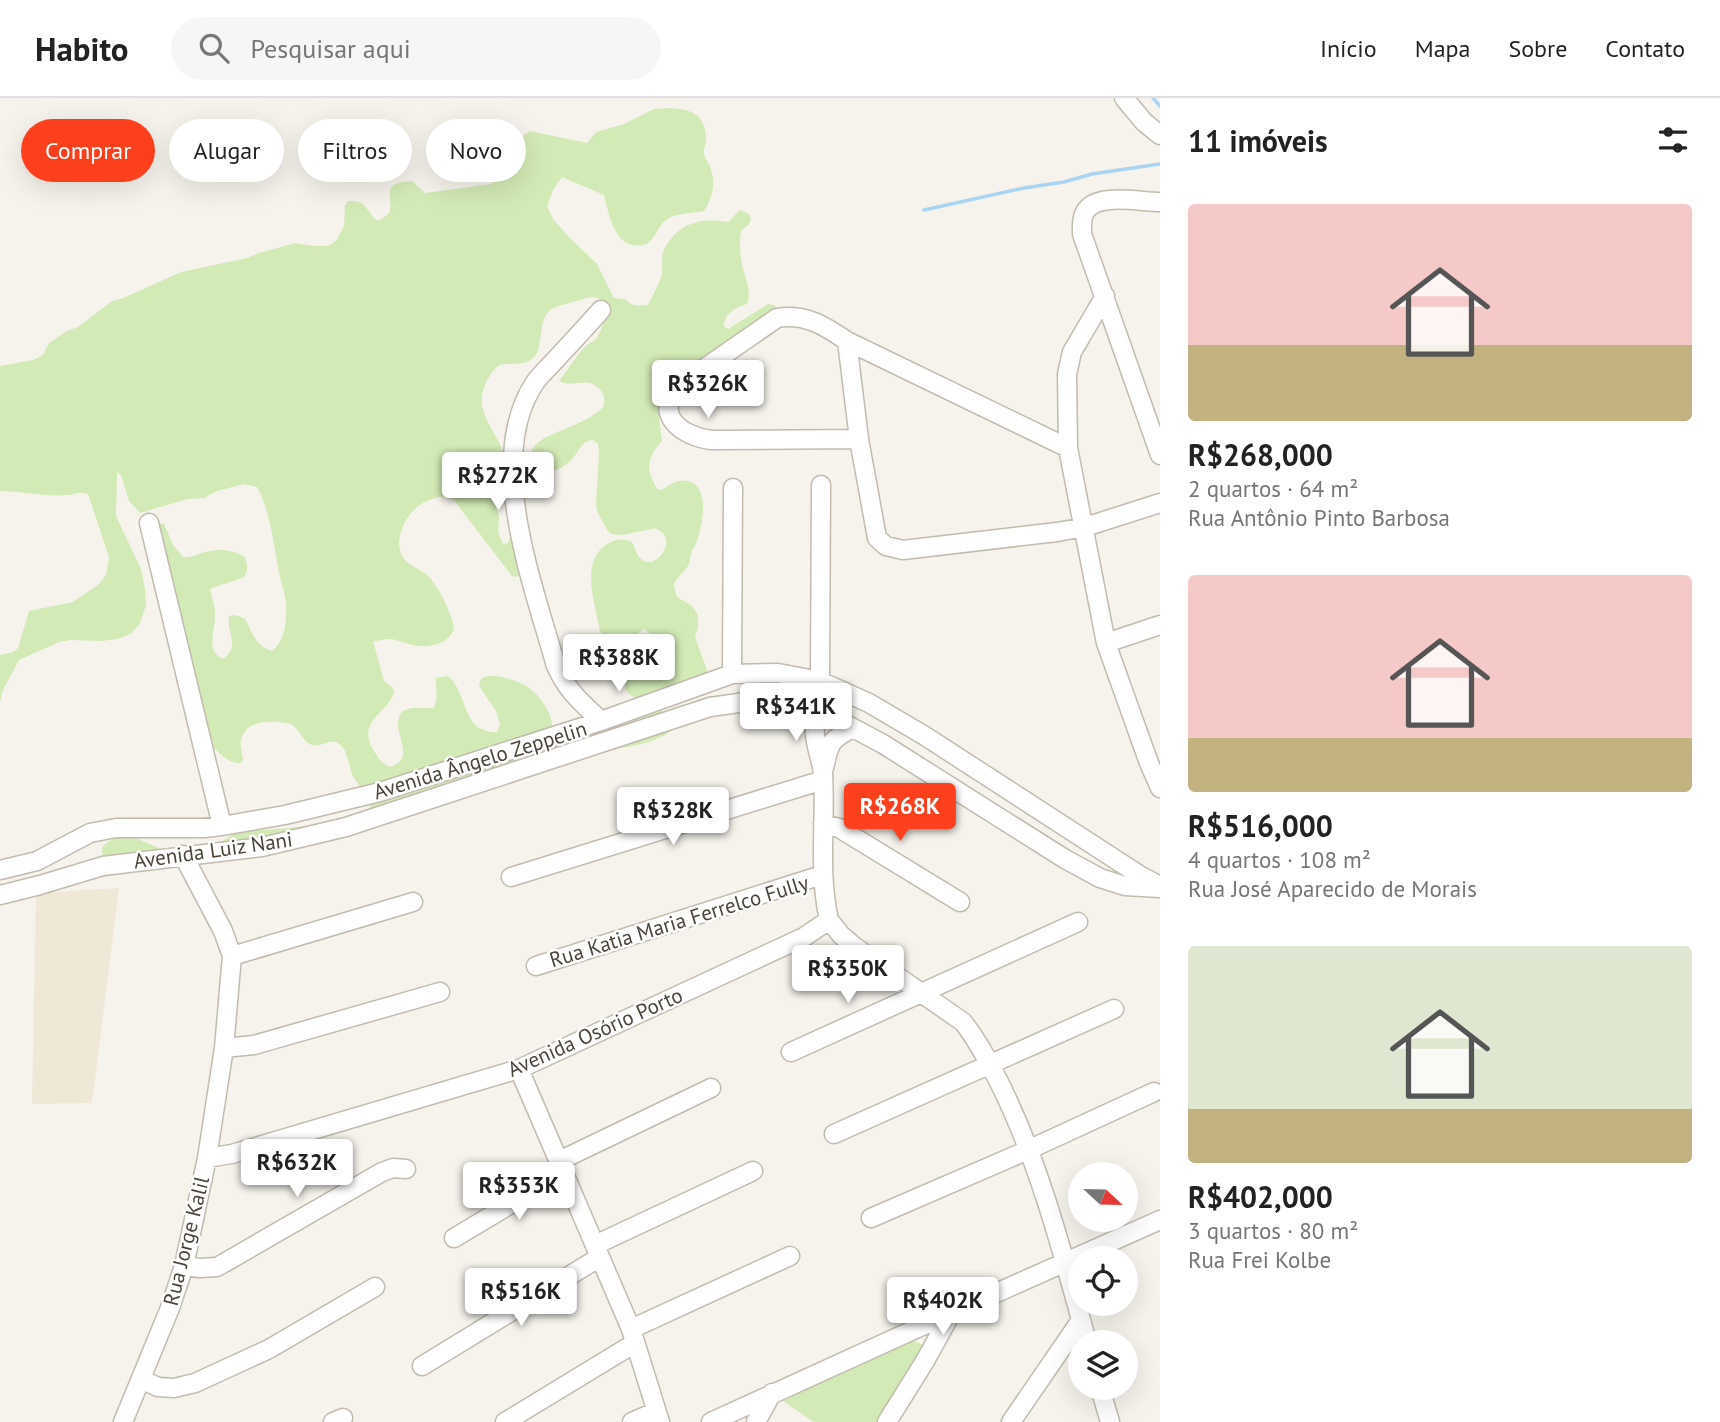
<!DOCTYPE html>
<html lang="pt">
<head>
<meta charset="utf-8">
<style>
	:root { --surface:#fff; --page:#f6f6f6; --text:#222; --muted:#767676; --line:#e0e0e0; --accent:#fc3f1d }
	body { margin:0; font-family:"PT Sans",sans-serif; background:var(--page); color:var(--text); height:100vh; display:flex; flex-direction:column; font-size:26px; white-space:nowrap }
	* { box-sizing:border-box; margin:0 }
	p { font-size:23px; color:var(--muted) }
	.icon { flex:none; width:38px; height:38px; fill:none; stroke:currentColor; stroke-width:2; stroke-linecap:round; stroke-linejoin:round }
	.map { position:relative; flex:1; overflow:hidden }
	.panel { display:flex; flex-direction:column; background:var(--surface); width:560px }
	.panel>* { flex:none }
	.hud { position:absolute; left:21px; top:21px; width:665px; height:63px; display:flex; gap:14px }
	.needle { width:46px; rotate:112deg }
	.fabs { position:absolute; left:1068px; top:1064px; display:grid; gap:14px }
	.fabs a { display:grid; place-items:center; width:70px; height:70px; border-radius:50%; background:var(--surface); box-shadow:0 7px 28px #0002; font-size:35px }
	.price { position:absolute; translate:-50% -60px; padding:0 16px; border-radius:7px; background:#fff; color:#222; font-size:23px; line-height:46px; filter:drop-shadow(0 2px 4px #0008) }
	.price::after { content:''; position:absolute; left:50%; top:42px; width:21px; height:16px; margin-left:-10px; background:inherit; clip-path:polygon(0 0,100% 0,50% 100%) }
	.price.current { background:var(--accent); color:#fff }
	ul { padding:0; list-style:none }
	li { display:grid; align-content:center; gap:14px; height:371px; padding:0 28px }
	li span { display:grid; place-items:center; height:217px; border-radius:7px; color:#555 }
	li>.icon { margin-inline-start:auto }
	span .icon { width:126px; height:126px; fill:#fffc; stroke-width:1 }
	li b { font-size:30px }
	h2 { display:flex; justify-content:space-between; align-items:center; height:84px; padding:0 28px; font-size:30px }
	.chip { padding:0 24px; border-radius:32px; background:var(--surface); box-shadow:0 7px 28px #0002; font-size:24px; line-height:63px }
	.chip.current { background:var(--accent); color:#fff }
	header { display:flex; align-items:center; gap:42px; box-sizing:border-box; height:98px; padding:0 35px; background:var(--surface); border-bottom:2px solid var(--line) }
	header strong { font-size:33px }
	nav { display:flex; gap:38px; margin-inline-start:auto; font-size:24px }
	.search { width:490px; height:63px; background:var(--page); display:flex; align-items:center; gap:18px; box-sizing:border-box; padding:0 24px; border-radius:38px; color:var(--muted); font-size:26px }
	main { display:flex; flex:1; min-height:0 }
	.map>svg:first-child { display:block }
	.education { fill:#efe8d6 }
	.green { fill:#d2eab5 }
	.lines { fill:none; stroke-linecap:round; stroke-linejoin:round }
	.stream { stroke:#a9d4f2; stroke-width:3.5 }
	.minor-casing { stroke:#c2bbae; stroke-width:21 }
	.minor { stroke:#fff; stroke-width:18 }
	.labels { text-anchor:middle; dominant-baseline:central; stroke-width:5; stroke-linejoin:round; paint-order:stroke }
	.street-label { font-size:21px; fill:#4b4439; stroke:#fff }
</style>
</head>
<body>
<header>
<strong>Habito</strong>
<div class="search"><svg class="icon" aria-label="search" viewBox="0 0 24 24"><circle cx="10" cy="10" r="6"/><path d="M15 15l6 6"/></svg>Pesquisar aqui</div>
<nav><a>Início</a><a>Mapa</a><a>Sobre</a><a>Contato</a></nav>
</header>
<main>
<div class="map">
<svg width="1160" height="1324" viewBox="0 0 1160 1324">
	<rect width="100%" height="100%" fill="#f6f3ec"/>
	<!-- education -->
	<path class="education" d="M119,790L92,1005L32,1006L36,795Z"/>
	<!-- green -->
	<path class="green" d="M654,11C679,9 706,9 706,41C706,46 703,52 704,57C706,62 710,67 711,72C716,87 712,100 704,113C694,115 680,115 671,119C658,125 658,137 649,144C645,148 638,148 633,147C614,145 608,113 604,97L562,79L553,92L547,108L553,121L568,138L597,166L614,200L625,201C632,209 638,208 648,207C653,197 659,186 662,176C663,168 661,161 663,154C676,125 700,119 728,124L740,112L749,116L751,121L749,126L741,133C739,144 740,155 742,167C745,180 752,193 747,206C736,209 724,216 724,228L728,231L768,206L774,207L778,210V215L661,302L658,312L662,343C647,360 645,370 657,391L662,392C671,386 677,381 687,383C712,388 702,429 696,446C692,455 694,446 691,456C690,459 690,463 689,466C685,475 674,479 674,489C674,490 677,498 677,499L692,508L698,517V530L695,539L708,575L705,579L650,602L634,599L629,596L626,592C625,586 624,586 627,581C631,574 639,571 644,567C659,555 660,542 644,531L636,537L626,552L600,534C596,507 579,465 606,447C616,441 621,440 632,444C635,450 637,460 644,463C656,469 671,449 665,438C664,435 658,432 656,430L622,437L611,436L607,432L597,413L596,405L599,356L598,346L593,342C581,343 580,352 573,360C567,368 553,375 543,375C541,375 534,372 532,371C530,364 529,355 534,349C544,334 586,328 603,309C605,303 605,299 601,293C588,276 574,291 559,283C568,272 576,257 586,248C590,244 595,243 598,238C603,229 610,209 601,202C594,197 587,200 580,202C548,211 544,208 540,243C539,248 538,254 535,258C526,269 512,264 499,267C492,273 487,280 484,290C473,320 507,341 506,370C506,374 505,377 504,381L490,391L499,418L498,434L503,446L508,445L512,435L524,475L517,479L512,478L453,401C441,396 434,400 423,405C406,414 391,444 404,461C411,469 423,472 430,480C441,493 450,513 454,529C451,545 433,549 418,548C409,547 400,542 390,541C385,541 379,543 373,543L384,583L393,590L394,595C385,618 356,623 374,653C379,661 382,666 390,669C412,663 400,643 398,629C397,623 399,618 402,613L412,610H434C439,598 435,593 436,580L448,578C469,596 461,635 497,634L500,627L496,613L479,588C480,583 480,581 485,579C496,574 525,585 533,593C544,603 553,619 553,633L529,652L534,657L579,645L600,631L644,615L661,613L672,615L674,630C659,646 620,651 598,653L377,724C356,739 351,740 325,739L106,764L102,754V749C128,725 145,749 172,754C189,757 221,747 233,736L223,721L226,717L242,719L255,732C290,731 338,726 370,712C373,699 360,690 354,680C348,670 349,652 338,645C331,640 320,650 312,647C304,645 300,633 294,628C289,624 284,625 278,624C265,623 247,624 242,639C239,646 242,654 243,661L241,665C228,666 219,655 211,647L157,425L164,426L173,447L183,459C192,460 197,456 205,454C218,450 234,452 245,459C247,467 249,472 244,479L210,491C212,500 216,511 215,520C214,535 206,554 223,561C241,548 226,534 229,518L235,517L245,521C253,535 255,548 272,553C284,543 286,528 286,513C287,500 282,487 279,475C275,452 269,408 257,389L244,386L217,393L204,400L187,401L140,415L129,403L121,377L117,374L116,418L141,471L145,491L146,507L140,525L132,535L118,541L101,543L70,542L59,544L19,562L2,594L0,605V557L13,554L18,550L29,513L73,504L99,486L106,477L109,459L88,396C81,393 75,396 67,397C45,399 22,393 0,393V268L33,262L43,257L49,245L67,233L78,229L112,203L121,201L181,174L247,160L259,155L295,145L314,148H328L336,143L344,128L345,107L348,103C369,103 363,111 378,123C380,122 386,118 388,116C397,103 376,84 412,83L425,95L492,86C501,67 511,44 530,33L587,45L596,34L624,26Z
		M902,1243H914L921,1246L925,1256L878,1324H814L780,1301Z"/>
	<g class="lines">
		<!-- stream -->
		<path class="stream" d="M1153,0L1160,8
			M924,112L1024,90L1064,84L1092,76L1160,66"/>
		<!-- minor casing -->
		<g class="minor-casing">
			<path id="minor" d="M1124,0L1144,24L1160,37
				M1160,104C1140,104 1096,94 1085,114C1081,121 1082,129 1082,136L1160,357
				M1105,198L1072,254L1067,276L1068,350L1106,545L1149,665L1160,690
				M847,243L859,341L877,440L886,448L903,452L1057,434L1085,429L1160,405
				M859,341L711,342C682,338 652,317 679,288L777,220C805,215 825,228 847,243L1068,350
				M149,425L222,728
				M1106,545L1160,527
				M732,576L733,390
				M820,583L821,387
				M601,623C581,604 568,594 556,568C534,488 483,359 536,283C542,275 551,267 558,259C572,244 587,228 601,212
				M824,670C830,645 829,642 853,630
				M823,726L839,730L960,804
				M0,772L37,763L90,735L116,730H204L222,728L285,717L380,694L601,623L732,576L778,575L820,583L869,605L925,638L1141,778L1160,788
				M511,779L823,682
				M0,797L40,787L103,768L262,749L346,729L710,609L753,603L793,607L815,612L840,623L883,646L1065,761L1100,780L1125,788L1160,790
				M829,822L841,837L855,849L963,924C978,943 988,963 999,984C1040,1066 1063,1156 1087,1244
				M232,858L413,804
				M536,868L822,777
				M224,950L254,947L440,894
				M791,954L1078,824
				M519,971L631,1231L660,1324
				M834,1036L1114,911
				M207,1060L232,1056L519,971L804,839L829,822C818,773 826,725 823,676C822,665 818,655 816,644C814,633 814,623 815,612
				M559,1063L711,990
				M871,1120L1028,1052L1154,994
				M454,1140L564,1074
				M595,1147L753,1073
				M184,1168L200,1170L217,1169L382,1074L393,1070L406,1071
				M631,1231L790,1158
				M422,1268L600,1159
				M141,1281L158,1289L174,1290L195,1285L269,1251L375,1189
				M1100,1290L1110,1324
				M123,1324L170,1210L184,1168L207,1060L224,950L232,858L223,833L183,757
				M333,1324L343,1320
				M505,1324L635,1245
				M632,1324L655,1314
				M711,1324L911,1233L1160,1122
				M756,1324L772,1295
				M887,1324L925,1263L952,1214
				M1011,1324L1081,1222"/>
		</g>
		<!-- minor -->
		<use href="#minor" class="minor"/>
	</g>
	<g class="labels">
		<!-- street labels -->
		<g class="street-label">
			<text transform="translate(480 662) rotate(-17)">Avenida Ângelo Zeppelin</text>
			<text transform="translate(213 752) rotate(-8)">Avenida Luiz Nani</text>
			<text transform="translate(679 823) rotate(-17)">Rua Katia Maria Ferrelco Fully</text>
			<text transform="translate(595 934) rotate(-24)">Avenida Osório Porto</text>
			<text transform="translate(186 1143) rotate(-76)">Rua Jorge Kalil</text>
		</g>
	</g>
</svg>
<div class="fabs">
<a><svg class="needle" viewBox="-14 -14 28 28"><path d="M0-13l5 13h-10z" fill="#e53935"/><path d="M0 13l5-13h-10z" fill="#767676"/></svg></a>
<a><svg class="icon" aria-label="locate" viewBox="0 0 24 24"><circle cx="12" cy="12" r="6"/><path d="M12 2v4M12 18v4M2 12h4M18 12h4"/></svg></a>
<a><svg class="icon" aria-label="layers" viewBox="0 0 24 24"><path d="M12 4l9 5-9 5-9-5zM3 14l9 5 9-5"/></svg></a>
</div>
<b class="price" style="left:708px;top:322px">R$326K</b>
<b class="price" style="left:498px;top:414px">R$272K</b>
<b class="price" style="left:619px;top:596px">R$388K</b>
<b class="price" style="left:796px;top:645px">R$341K</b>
<b class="price current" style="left:900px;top:745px">R$268K</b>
<b class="price" style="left:673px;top:749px">R$328K</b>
<b class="price" style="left:848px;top:907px">R$350K</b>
<b class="price" style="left:297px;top:1101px">R$632K</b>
<b class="price" style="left:519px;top:1124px">R$353K</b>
<b class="price" style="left:521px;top:1230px">R$516K</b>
<b class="price" style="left:943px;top:1239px">R$402K</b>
<div class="hud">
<a class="chip current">Comprar</a>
<a class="chip">Alugar</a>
<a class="chip">Filtros</a>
<a class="chip">Novo</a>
</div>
</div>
<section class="panel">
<h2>11 imóveis<svg class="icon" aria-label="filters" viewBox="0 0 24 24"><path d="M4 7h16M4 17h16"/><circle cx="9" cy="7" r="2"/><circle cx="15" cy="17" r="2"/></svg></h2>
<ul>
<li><span style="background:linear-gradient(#f6c9c9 65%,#c2b280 0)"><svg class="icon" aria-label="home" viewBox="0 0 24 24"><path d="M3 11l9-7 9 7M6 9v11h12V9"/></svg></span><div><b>R$268,000</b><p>2 quartos · 64 m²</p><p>Rua Antônio Pinto Barbosa</p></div></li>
<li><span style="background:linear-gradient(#f6c9c9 75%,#c2b280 0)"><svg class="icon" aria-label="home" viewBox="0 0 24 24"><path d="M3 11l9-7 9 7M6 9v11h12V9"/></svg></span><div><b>R$516,000</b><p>4 quartos · 108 m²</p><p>Rua José Aparecido de Morais</p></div></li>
<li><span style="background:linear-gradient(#dfe7d0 75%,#c2b280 0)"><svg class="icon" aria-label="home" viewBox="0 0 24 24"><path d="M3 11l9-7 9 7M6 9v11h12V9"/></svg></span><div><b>R$402,000</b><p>3 quartos · 80 m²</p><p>Rua Frei Kolbe</p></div></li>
</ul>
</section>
</main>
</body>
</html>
